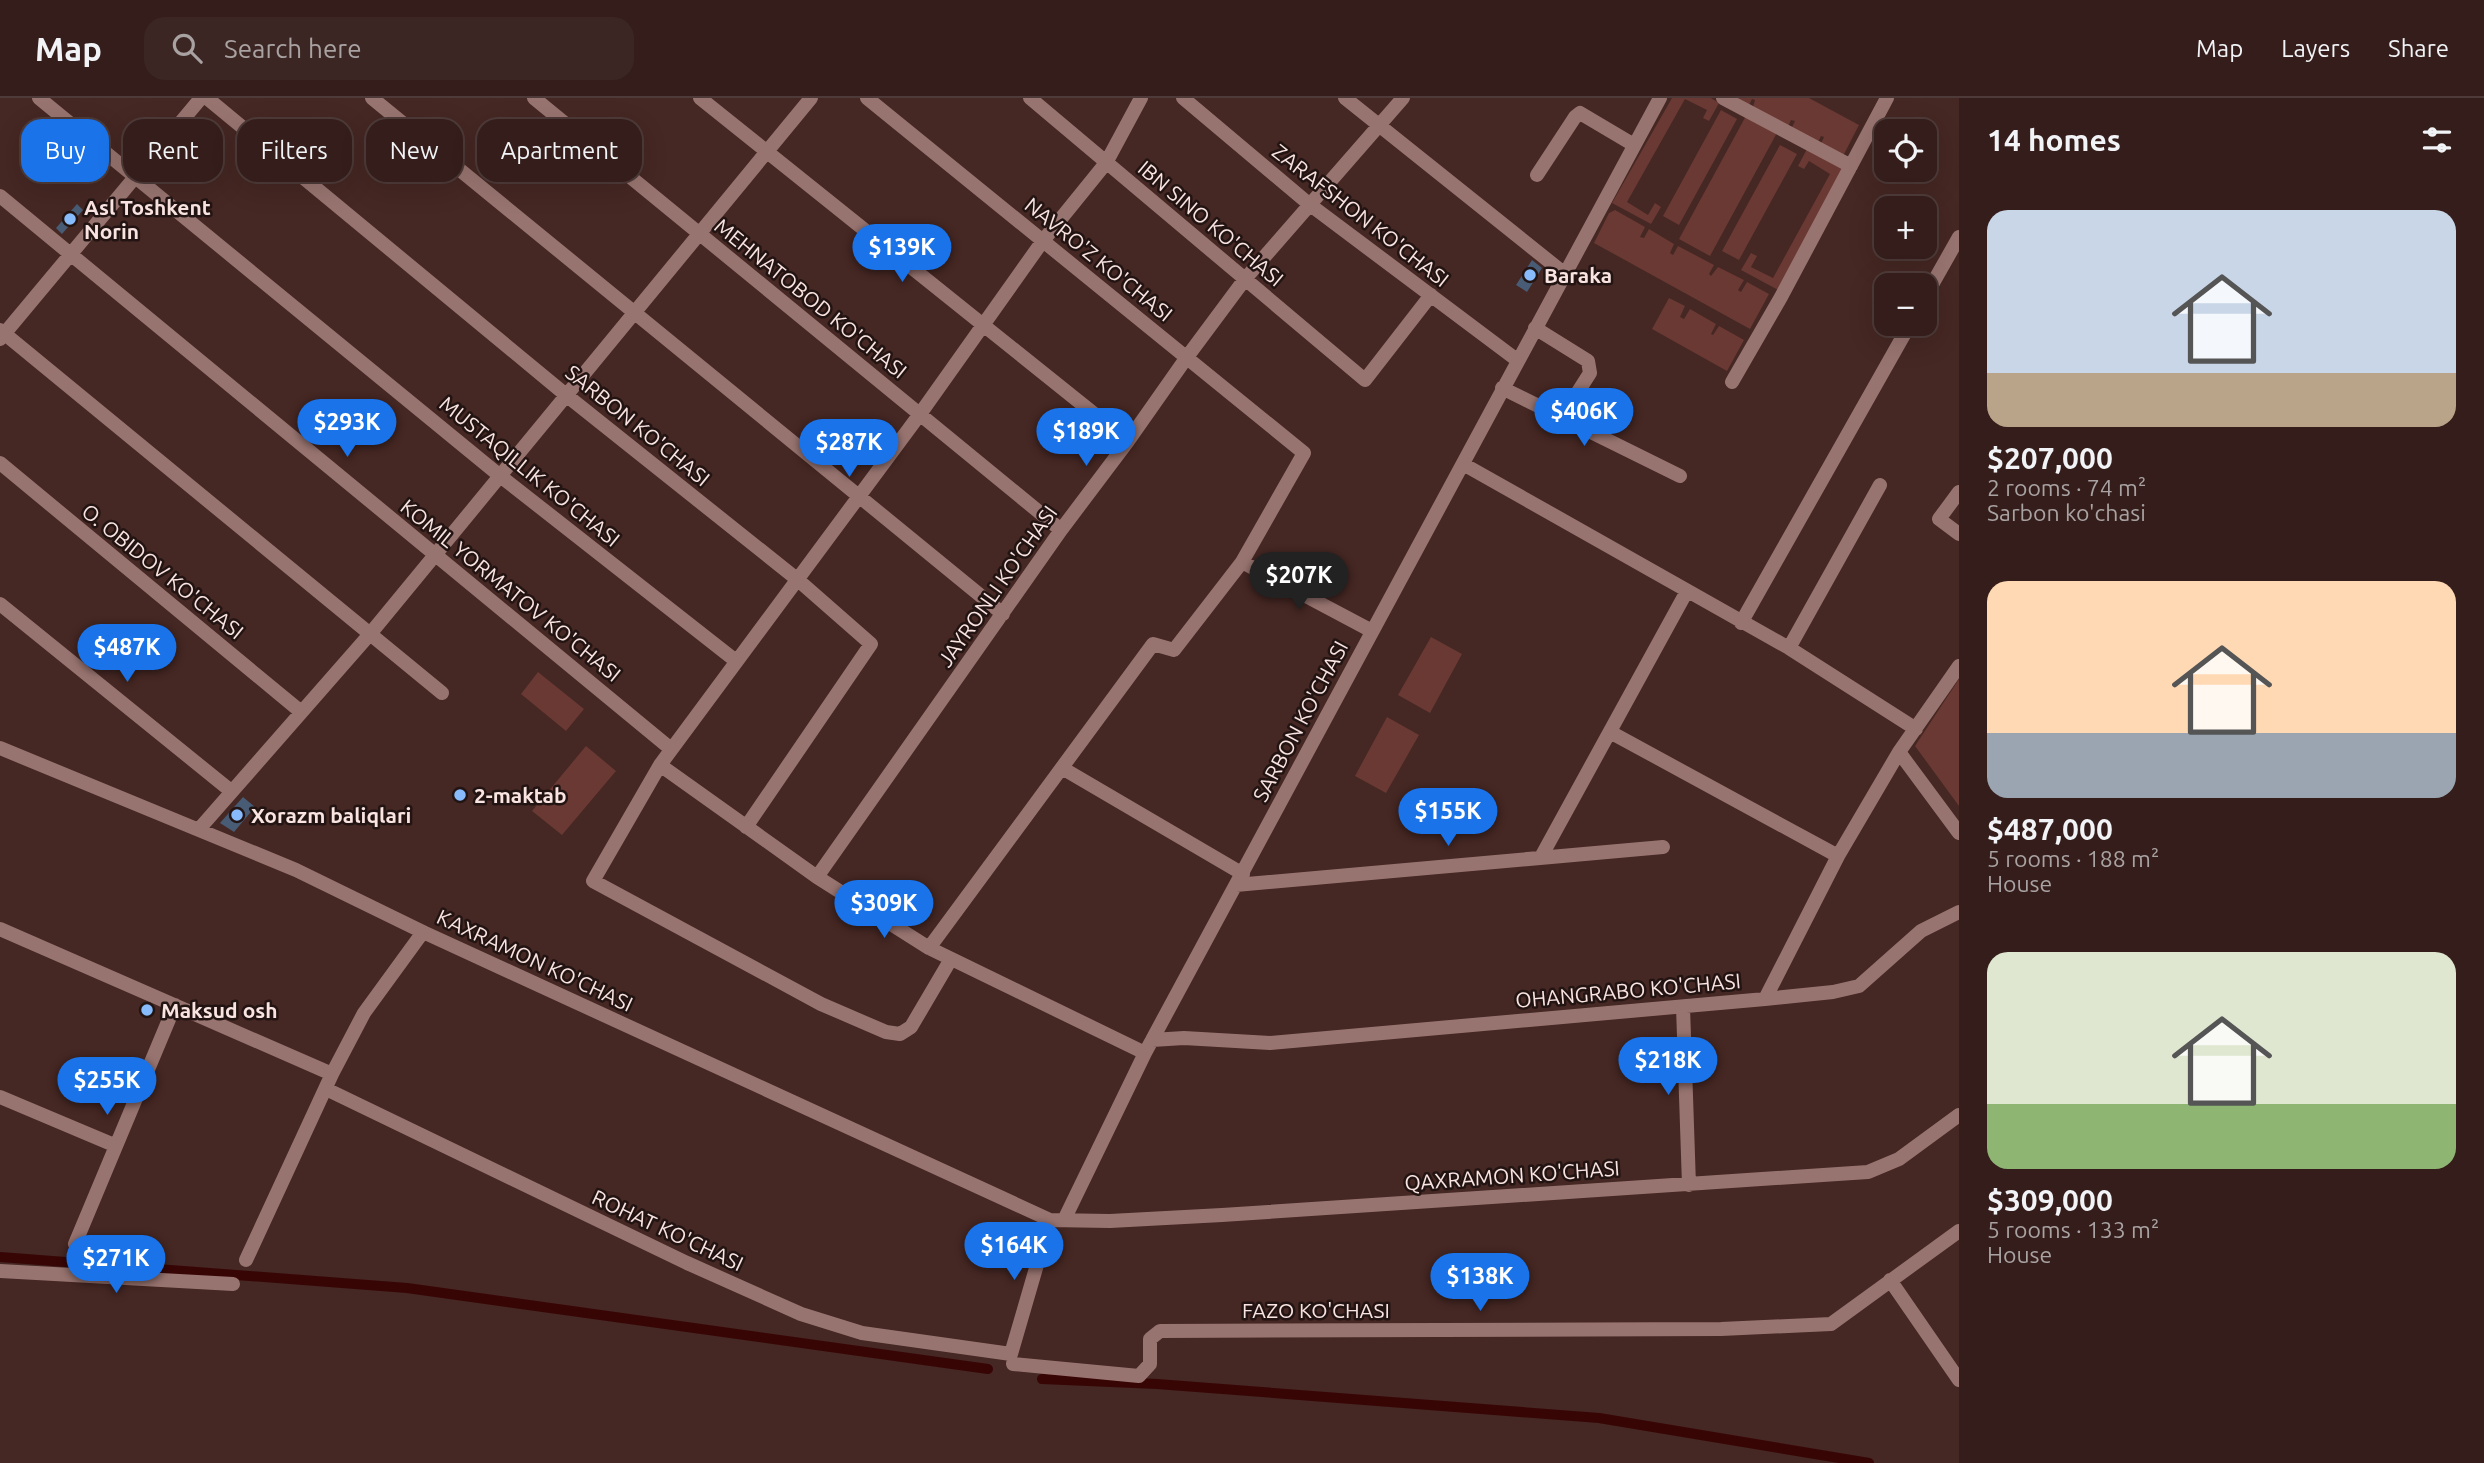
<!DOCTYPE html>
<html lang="en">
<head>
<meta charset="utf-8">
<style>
	:root { --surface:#341d1a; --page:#3c2623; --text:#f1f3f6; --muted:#a9a2a2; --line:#4e3b39; --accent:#1a73e8 }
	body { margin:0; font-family:Ubuntu,sans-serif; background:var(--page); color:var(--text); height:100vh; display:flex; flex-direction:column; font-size:26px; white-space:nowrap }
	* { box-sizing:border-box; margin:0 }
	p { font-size:23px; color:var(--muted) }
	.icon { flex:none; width:38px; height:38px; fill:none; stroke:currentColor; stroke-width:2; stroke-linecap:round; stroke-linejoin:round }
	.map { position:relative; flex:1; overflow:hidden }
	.side { display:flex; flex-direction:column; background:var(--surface); width:525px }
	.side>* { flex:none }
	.hud { position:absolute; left:21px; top:21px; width:665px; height:63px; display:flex; gap:14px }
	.controls { position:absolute; left:1874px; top:21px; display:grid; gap:14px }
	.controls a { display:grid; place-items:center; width:63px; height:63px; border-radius:14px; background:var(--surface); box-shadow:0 7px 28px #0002,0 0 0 2px var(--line); font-size:35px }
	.price { position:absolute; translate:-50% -60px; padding:0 16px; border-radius:24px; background:var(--accent); color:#fff; font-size:23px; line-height:46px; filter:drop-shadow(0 2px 4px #0008) }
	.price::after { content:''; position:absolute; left:50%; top:42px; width:21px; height:16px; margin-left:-10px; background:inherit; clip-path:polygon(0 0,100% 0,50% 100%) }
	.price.active { background:#222; color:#fff }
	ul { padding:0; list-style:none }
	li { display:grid; align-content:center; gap:14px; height:371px; padding:0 28px }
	li span { display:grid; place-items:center; height:217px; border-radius:21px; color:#555 }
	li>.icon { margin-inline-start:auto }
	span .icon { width:126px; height:126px; fill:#fffc; stroke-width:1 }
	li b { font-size:30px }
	h2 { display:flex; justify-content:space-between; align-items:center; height:84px; padding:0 28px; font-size:30px }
	.tag { padding:0 24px; border-radius:21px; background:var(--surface); box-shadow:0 7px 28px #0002,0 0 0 2px var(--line); font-size:24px; line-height:63px }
	.tag.active { background:var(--accent); color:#fff }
	header { display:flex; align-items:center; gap:42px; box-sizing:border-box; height:98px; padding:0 35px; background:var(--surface); border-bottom:2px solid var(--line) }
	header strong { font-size:33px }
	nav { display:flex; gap:38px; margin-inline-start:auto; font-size:24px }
	.search { width:490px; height:63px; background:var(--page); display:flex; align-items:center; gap:18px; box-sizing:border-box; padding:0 24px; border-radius:21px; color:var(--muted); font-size:26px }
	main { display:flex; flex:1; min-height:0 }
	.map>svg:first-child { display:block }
	.green { fill:#6a3934 }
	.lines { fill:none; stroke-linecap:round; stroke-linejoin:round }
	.canal { stroke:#380505; stroke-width:10 }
	.building { fill:#485c75 }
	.minor { stroke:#987470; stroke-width:14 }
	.poi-dot { fill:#87bbfb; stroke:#221412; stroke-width:2.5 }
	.labels { text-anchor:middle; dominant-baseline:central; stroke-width:5; stroke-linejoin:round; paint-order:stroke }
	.poi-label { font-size:21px; font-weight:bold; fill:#f9e4e1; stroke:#221412; text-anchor:start }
	.street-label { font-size:21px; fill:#f9e4e1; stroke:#221412 }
</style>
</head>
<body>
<header>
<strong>Map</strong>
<div class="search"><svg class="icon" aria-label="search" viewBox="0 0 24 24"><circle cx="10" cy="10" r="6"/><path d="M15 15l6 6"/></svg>Search here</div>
<nav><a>Map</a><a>Layers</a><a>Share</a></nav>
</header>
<main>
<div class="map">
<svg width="1959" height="1365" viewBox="0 0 1959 1365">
	<rect width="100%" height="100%" fill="#452723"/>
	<!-- green -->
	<path class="green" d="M1672,0H1711L1719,5L1709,23L1703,20L1707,12L1685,1L1627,104L1648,117L1655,105L1661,109L1651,126L1612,105Z
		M1738,0H1809L1859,27L1842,60L1820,48L1824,39L1821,38L1817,46L1791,31L1795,23L1791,22L1788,29L1753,9L1755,2L1752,1L1749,7Z
		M1721,12L1737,21L1679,127L1663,118Z
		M1747,16L1778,33L1710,158L1679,141Z
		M1780,47L1797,56L1739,162L1722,153Z
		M1808,49L1846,69L1780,193L1741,172L1751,155L1757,158L1751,169L1773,180L1830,76L1809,63L1804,71L1798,68Z
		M1615,112L1645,129L1640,139L1644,140L1649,131L1674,146L1670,155L1673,157L1678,148L1714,167L1709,176L1711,178L1718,169L1744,182L1738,192L1741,194L1747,184L1769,196L1750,231L1594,145L1609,115Z
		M1669,200L1685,208L1680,219L1684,221L1690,211L1716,226L1711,236L1713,237L1719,228L1744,242L1727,273L1652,231Z
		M1431,539L1462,556L1430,615L1398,597Z
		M538,574L584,611L566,633L521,596Z
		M1959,581V708L1915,648Z
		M1387,619L1419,637L1386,695L1355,678Z
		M586,648L616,673L562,737L532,713Z"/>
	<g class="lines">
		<!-- canal -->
		<path class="canal" d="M0,1159L407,1190L988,1271
			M1042,1281L1157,1286L1599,1320L1869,1365"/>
	</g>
	<!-- building -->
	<path class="building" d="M77,106L83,112L62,136L56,130Z
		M1532,162L1542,170L1527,194L1516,187Z
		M243,699L255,709L234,734L220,725Z"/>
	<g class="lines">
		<!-- minor -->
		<path class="minor" d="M39,0L499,377L736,563
			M207,0L566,297L798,482L871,546L746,729
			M372,0L1003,516
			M534,0L1061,432
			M700,0L1128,343
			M867,0L1304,355L1242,464L1174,552L1153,546L929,850
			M1030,0L1365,282L1431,197
			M1183,0L1309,106L1517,262
			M1345,0L1565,176
			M1723,0L1851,68
			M1537,77L1575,19L1580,15L1634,47
			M0,98L671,651
			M1925,199L1959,139
			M1535,230L1588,263L1590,275L1562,319
			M0,232L442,595
			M0,241L201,0
			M1732,284L1781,199L1887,0
			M1502,290L1680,378
			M0,365L300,613
			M1463,366L1789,550L1916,631
			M1959,394L1939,421L1959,436
			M1242,464L1372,533
			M0,506L231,693
			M1741,525L1910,226
			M1789,550L1880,387
			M1610,634L1838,758
			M0,650L296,772L423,834L1050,1122L1110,1123L1222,1117L1868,1074L1899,1061L1959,1017
			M1899,654L1959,735
			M660,667L817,779L929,850L1145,955
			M1062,670L1243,776
			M200,730L370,536L811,0
			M1541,759L1687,493
			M817,779L1061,432L1128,343L1187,259L1245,181L1403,0
			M1236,787L1663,749
			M0,831L332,976
			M951,861L911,929L900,936L886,934L821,906L593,783L660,667L920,316L1042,144L1106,65L1141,0
			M1765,901L1833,894L1859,888L1921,833L1959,814
			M1683,909L1689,1087
			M1152,942L1184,940L1270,945L1765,901L1838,758L1899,654L1959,568
			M326,991L687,1165L801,1216L862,1235L1011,1256L1050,1122
			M0,999L114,1047
			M1064,1122L1145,955L1660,0
			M75,1146L175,907
			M246,1162L332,976L364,915L423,834
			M0,1173L233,1186
			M1890,1182L1959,1282
			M1013,1266L1139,1278L1150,1266V1241L1160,1233L1721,1231L1831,1226L1959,1133"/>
	</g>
	<!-- markers -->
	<g class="poi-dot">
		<circle cx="70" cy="121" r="7"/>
		<circle cx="1530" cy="177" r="7"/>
		<circle cx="460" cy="697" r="7"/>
		<circle cx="237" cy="717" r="7"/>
		<circle cx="147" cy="912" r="7"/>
	</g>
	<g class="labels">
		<!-- poi labels -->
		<g class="poi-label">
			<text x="84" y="109">Asl Toshkent<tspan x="84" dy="24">Norin</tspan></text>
			<text x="1544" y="177">Baraka</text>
			<text x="474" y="697">2-maktab</text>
			<text x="251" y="717">Xorazm baliqlari</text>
			<text x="161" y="912">Maksud osh</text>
		</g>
		<!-- street labels -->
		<g class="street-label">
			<text transform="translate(1361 117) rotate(38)">ZARAFSHON KO'CHASI</text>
			<text transform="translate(1211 125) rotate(40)">IBN SINO KO'CHASI</text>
			<text transform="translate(1099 161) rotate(39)">NAVRO'Z KO'CHASI</text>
			<text transform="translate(811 200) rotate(39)">MEHNATOBOD KO'CHASI</text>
			<text transform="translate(638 327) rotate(39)">SARBON KO'CHASI</text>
			<text transform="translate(530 373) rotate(39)">MUSTAQILLIK KO'CHASI</text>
			<text transform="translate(163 473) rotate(39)">O. OBIDOV KO'CHASI</text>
			<text transform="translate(997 488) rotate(-55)">JAYRONLI KO'CHASI</text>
			<text transform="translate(511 492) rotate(39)">KOMIL YORMATOV KO'CHASI</text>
			<text transform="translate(1300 623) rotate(-62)">SARBON KO'CHASI</text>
			<text transform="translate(535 862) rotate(25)">KAXRAMON KO'CHASI</text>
			<text transform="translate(1628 892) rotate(-5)">OHANGRABO KO'CHASI</text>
			<text transform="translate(1512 1077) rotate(-4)">QAXRAMON KO'CHASI</text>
			<text transform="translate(668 1132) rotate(25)">ROHAT KO'CHASI</text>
			<text x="1316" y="1212">FAZO KO'CHASI</text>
		</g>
	</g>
</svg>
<div class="controls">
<a><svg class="icon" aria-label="locate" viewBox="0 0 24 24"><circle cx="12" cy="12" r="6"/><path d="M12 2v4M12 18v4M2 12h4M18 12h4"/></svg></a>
<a>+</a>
<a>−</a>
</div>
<b class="price" style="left:902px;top:186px">$139K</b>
<b class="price" style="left:1584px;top:350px">$406K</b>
<b class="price" style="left:347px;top:361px">$293K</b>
<b class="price" style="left:1086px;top:370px">$189K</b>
<b class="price" style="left:849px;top:381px">$287K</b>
<b class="price active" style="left:1299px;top:514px">$207K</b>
<b class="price" style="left:127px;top:586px">$487K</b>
<b class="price" style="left:1448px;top:750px">$155K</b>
<b class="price" style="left:884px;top:842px">$309K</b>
<b class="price" style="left:1668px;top:999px">$218K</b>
<b class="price" style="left:107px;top:1019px">$255K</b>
<b class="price" style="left:1014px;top:1184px">$164K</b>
<b class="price" style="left:116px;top:1197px">$271K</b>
<b class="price" style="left:1480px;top:1215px">$138K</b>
<div class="hud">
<a class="tag active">Buy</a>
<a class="tag">Rent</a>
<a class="tag">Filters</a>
<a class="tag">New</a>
<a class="tag">Apartment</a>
</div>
</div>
<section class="side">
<h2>14 homes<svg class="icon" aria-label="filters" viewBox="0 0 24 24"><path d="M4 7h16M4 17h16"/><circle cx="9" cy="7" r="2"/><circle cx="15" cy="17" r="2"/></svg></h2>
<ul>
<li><span style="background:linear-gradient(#c9d6e8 75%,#b9a48a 0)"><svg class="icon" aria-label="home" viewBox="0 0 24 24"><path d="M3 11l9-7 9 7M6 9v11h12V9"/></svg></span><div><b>$207,000</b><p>2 rooms · 74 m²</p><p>Sarbon ko'chasi</p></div></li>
<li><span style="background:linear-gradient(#ffd9b3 70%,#9aa5b1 0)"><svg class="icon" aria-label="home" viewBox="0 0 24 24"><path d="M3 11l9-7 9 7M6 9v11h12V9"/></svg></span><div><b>$487,000</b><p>5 rooms · 188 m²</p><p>House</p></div></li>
<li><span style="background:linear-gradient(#dfe7d0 70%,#8fb573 0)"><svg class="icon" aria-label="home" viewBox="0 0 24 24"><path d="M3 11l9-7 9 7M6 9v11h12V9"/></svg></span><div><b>$309,000</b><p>5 rooms · 133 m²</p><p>House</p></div></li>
</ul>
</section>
</main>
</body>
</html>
